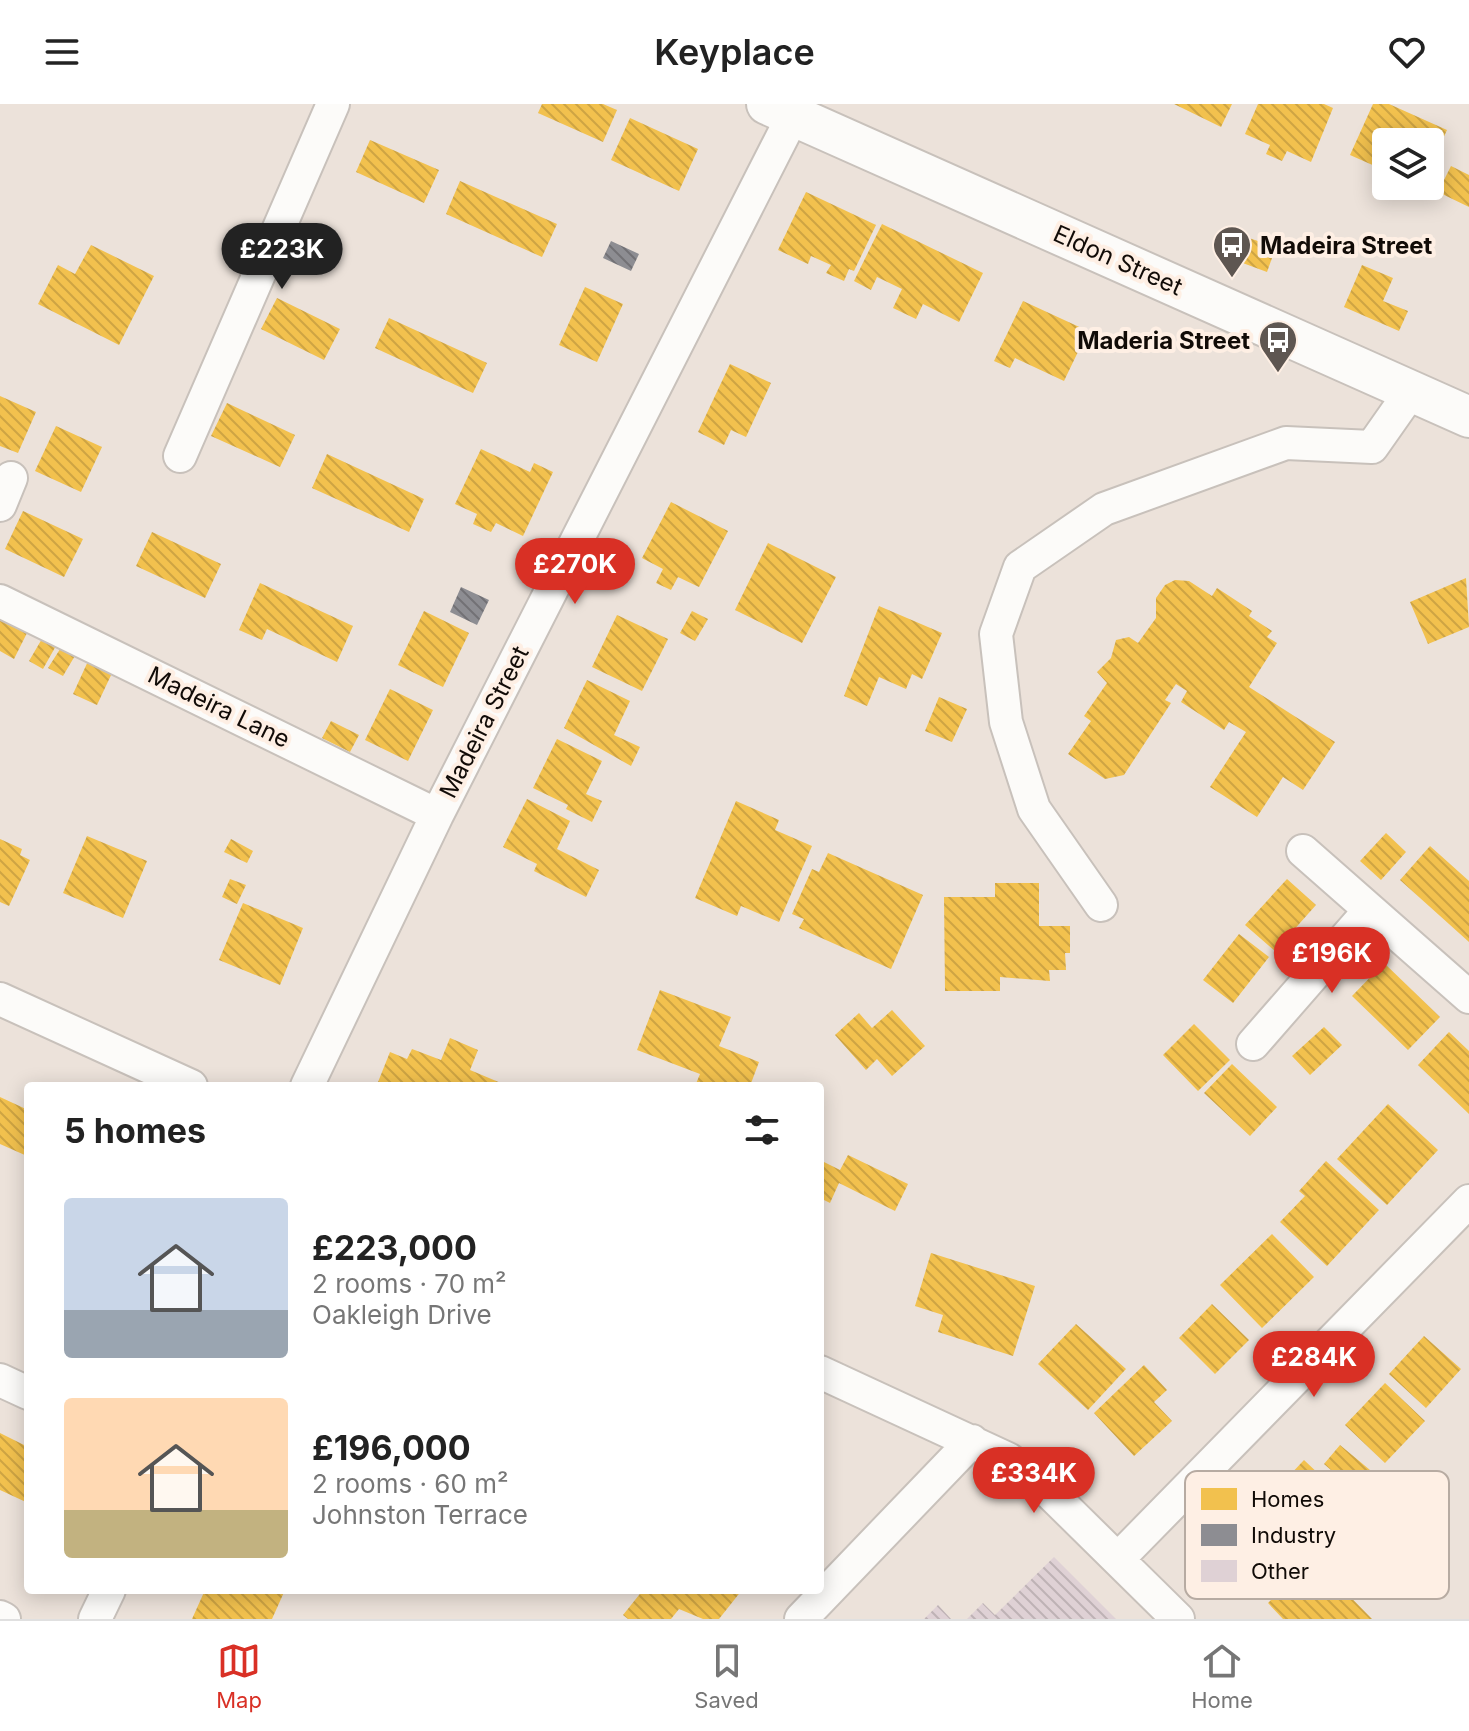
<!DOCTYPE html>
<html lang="en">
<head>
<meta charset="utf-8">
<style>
	:root { --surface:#fff; --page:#f2f2f2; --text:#222; --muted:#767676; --line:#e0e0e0; --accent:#d93025 }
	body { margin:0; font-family:Inter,sans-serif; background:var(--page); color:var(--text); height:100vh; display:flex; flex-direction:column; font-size:30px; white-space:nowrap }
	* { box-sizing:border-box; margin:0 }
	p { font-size:26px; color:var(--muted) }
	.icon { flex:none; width:44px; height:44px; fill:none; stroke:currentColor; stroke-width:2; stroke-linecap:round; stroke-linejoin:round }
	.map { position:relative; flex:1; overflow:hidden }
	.sheet { position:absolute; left:24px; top:978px; width:800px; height:512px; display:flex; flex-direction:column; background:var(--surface); border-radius:8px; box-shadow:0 4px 20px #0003 }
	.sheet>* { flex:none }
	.controls { position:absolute; left:1372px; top:24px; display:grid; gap:16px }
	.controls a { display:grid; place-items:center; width:72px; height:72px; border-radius:8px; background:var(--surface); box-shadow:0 4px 20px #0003; font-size:40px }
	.price { position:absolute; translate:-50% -68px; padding:0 18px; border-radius:28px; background:var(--accent); color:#fff; font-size:26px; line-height:52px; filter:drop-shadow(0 2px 4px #0008) }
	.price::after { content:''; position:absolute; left:50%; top:48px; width:24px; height:18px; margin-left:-12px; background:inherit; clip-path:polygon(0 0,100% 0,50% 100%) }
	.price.active { background:#222; color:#fff }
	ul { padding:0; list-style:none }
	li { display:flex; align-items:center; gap:24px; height:200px; padding:0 40px }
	li span { display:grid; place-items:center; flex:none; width:224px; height:160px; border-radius:8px; color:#555 }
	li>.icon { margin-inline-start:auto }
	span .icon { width:96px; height:96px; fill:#fffc; stroke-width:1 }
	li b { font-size:34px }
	h2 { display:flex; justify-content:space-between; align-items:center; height:96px; padding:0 40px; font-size:34px }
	header { display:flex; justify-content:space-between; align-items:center; height:104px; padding:0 40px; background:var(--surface); font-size:36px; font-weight:600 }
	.menu { display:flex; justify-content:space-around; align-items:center; height:112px; border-top:2px solid var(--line); background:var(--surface); font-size:22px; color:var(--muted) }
	.menu a { display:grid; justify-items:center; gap:4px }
	.menu .active { color:var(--accent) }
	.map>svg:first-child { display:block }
	.homes { fill:url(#homes-back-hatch) }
	.industry { fill:url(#industry-back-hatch) }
	.building { fill:url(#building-back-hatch) }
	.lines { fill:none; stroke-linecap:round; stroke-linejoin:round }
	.minor-casing { stroke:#c8c1bb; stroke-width:36 }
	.major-casing { stroke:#c8c1bb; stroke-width:44 }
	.minor { stroke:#fcfbf9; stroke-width:32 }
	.major { stroke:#fcfbf9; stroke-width:40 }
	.labels { text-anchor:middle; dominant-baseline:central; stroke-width:8; stroke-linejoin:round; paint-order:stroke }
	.poi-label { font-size:24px; font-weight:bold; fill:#110b07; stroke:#feefe4; text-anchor:start }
	.street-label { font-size:24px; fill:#110b07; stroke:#feefe4 }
	.key { fill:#feefe4; stroke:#b7aba2; stroke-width:2 }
	.key-label { font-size:22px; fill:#110b07 }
</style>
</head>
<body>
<header><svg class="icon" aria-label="menu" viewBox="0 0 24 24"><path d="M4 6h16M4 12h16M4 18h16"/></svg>Keyplace<svg class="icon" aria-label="heart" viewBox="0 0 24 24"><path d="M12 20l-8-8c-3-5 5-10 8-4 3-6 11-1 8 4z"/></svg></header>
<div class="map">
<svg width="1469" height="1515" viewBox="0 0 1469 1515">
	<defs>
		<pattern id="homes-back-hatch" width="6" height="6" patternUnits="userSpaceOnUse" patternTransform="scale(2)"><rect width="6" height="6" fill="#f2c14e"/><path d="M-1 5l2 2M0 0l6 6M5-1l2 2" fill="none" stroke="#cea443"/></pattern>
		<pattern id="industry-back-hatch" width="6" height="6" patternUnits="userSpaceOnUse" patternTransform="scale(2)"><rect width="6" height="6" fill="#8d8d92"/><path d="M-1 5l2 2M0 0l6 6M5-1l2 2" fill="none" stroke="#727175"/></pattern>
		<pattern id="building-back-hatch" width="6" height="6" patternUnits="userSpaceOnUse" patternTransform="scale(2)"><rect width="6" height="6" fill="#dfd1d5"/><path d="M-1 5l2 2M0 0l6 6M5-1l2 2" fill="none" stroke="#beb2b5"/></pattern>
	</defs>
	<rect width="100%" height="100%" fill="#ece2da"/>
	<!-- homes -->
	<path class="homes" d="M542,0H603L617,6L603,38L538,9Z
		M1174,0H1232L1221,23Z
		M1258,0H1324L1333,4L1311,58L1287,47L1282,57L1266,50L1270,41L1245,30Z
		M1373,0H1389L1447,26L1430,63V38H1386V67L1350,51Z
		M630,14L698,45L679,87L611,56Z
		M370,36L439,66L424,99L356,68Z
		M1451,62L1469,71V103L1438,88Z
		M460,77L557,120L542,153L446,110Z
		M806,88L876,121L854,167L849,165L844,177L826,169L831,161L811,152L808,160L778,146Z
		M882,120L983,169L959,218L923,200L916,215L893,204L902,185L877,173L871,186L854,177Z
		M1249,134L1276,143L1267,168L1240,158Z
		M91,141L154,172L119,241L38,200L58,161L75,170Z
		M1362,161L1393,174L1383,197L1408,207L1399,227L1344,203Z
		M585,183L623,200L597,258L559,241Z
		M277,194L340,225L324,256L261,225Z
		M1023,197L1088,227L1064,277L1015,254L1010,264L994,257Z
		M389,214L487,259L473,289L375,244Z
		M730,260L771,279L746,333L731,326L724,341L698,328Z
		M0,292L36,308L18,349L0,342Z
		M227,299L295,331L280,363L211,332Z
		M56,322L102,343L81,388L35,367Z
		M481,345L530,368L534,359L553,368L523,432L496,419L491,428L473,420L477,410L455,400Z
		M327,350L424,395L409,428L312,384Z
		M671,398L728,427L699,483L678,473L671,486L656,479L663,465L642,454Z
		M23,407L83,435L64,473L5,445Z
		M152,428L221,460L205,494L136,462Z
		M768,439L836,473L802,539L735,506Z
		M1466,474L1469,523L1428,540L1410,498Z
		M1175,476L1189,477L1212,492L1217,484L1252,507L1249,512L1272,527L1267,533L1277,539L1249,583L1335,638L1303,686L1283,673L1257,713L1210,683L1246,628L1229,618L1224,626L1181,598L1187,587L1176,580L1165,596L1171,599L1124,671L1105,675L1068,650L1091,617L1084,612L1107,579L1097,568L1111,554L1116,536L1129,533L1138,539L1156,514V494L1165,481Z
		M260,479L353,522L337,558L267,525L262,536L239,526Z
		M879,502L942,529L922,575L912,570L906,585L879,573L867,602L844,592Z
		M424,507L469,529L443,583L398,561Z
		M692,507L708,515L695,537L680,529Z
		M0,510L29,525L14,555L0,547Z
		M617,511L668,535L642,587L592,563Z
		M43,533L57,540L43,565L29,557Z
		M62,542L76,550L63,572L48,564Z
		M89,555L113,567L97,601L73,590Z
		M587,576L630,597L614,631L640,643L631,662L564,624Z
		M390,585L433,606L408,657L365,636Z
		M939,593L967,605L952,638L925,627Z
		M331,617L359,631L350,648L322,634Z
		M557,635L602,657L586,690L602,697L592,718L566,705L568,701L533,684Z
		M527,695L570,717L557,745L599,766L586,793L534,767L537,760L503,743Z
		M736,697L779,716L775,726L812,742L779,818L741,802L737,812L695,794Z
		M1386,729L1406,748L1381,776L1360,757Z
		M87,732L147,757L123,814L63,789Z
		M0,735L22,745L20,751L30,756L9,802L0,798Z
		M231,735L253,747L247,759L224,748Z
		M1430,742L1469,777V838L1400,776Z
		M828,749L923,791L891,865L799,824L804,815L792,810L812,765L819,768Z
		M230,775L246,781L237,800L222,793Z
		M1287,775L1316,801L1275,847L1245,821Z
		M995,779H1039V822H1070V849H1065L1066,866H1049L1050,877L1000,873V887H945L944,793H995Z
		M243,799L303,824L280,881L219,856Z
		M1239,830L1269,853L1233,899L1203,876Z
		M1384,859L1440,913L1408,946L1352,892Z
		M660,886L731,913L719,942L759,958L750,982H695L700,970L637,946Z
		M892,906L925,942L892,972L877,955L866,966L835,931L859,909L872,924Z
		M1194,920L1230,956L1198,987L1163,951Z
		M1324,923L1342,941L1310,971L1292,952Z
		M1449,928L1469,947V1010L1418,961Z
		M450,934L478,946L470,966L508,982H388L378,978L390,948L407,955L412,945L441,956Z
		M1232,960L1277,1003L1250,1032L1204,989Z
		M0,993L28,1006L27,1052L0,1040Z
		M1388,1000L1438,1046L1387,1101L1337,1055Z
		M848,1051L908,1080L895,1107L839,1079L830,1099L820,1094V1056L840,1066Z
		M1326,1057L1379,1106L1327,1162L1280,1118L1305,1092L1299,1087Z
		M1272,1130L1314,1173L1262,1224L1220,1181Z
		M931,1149L1035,1182L1013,1252L938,1228L943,1211L915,1202Z
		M1212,1200L1249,1236L1215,1270L1179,1234Z
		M1076,1220L1126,1265L1088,1306L1038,1260Z
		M1424,1232L1461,1265L1426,1304L1389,1270Z
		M1144,1261L1167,1286L1154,1298L1172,1317L1134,1352L1094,1309Z
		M1385,1279L1425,1317L1385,1359L1345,1321Z
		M0,1329L28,1343V1399L0,1386Z
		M1340,1341L1370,1366L1353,1385L1324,1360Z
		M1304,1356L1357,1406L1326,1438L1274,1388Z
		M1313,1455L1372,1515H1283L1268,1499Z
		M205,1486H285L272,1515H192Z
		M643,1486H742L719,1515H703L679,1505L671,1515H628L623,1511Z"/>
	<!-- industry -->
	<path class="industry" d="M611,137L639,150L631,167L603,154Z
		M461,483L489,496L477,521L450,508Z"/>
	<!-- building -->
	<path class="building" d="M1054,1453L1116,1515H967L983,1499L995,1511Z
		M938,1501L951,1515H924Z"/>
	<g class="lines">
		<!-- minor casing -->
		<g class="minor-casing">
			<path id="minor" d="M180,352L333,0
				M0,401L11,374
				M0,497L437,711
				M1303,747L1469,893
				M1101,801L1034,705L1006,618L996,530L1020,463L1104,405L1286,339L1372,343L1412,286
				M0,895L191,982
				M1253,940L1370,806
				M307,982L437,711L799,0
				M820,1268L1008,1355L1040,1379L1178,1515
				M0,1276L28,1289
				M1119,1454L1469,1097
				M0,1513L4,1515
				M95,1515L109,1486
				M801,1515L972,1337"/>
		</g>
		<!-- major casing -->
		<g class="major-casing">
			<path id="major" d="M767,0L1469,313"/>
		</g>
		<!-- minor -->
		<use href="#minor" class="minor"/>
		<!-- major -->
		<use href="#major" class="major"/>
	</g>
	<!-- icons -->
	<defs>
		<g id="bus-pin" transform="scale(2)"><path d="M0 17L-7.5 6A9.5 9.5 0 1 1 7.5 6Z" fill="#5e5651" stroke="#feefe4"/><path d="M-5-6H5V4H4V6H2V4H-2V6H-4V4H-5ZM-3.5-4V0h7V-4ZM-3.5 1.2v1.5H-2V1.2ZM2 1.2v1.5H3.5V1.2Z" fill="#fff"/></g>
	</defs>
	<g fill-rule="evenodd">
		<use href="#bus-pin" x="1232" y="141"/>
		<use href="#bus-pin" x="1278" y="236"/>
	</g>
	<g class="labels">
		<!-- poi labels -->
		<g class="poi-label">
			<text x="1260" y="141">Madeira Street</text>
			<text x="1250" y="236" text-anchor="end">Maderia Street</text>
		</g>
		<!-- street labels -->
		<g class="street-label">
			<text transform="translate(1118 156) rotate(24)">Eldon Street</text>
			<text transform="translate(219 603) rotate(26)">Madeira Lane</text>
			<text transform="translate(484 618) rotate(-63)">Madeira Street</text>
		</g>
	</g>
	<!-- legend -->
	<rect x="1185" y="1367" width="264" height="128" rx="12" class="key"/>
	<rect x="1201" y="1384" width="36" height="22" fill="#f2c14e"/>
	<rect x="1201" y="1420" width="36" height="22" fill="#8d8d92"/>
	<rect x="1201" y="1456" width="36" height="22" fill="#dfd1d5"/>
	<g class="key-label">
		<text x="1251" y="1403">Homes</text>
		<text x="1251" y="1439">Industry</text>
		<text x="1251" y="1475">Other</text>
	</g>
</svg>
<div class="controls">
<a><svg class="icon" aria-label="layers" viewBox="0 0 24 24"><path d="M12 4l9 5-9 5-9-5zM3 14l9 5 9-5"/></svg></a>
</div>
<b class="price active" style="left:282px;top:187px">£223K</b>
<b class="price" style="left:575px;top:502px">£270K</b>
<b class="price" style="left:1332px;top:891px">£196K</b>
<b class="price" style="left:1314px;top:1295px">£284K</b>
<b class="price" style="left:1034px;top:1411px">£334K</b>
<section class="sheet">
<h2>5 homes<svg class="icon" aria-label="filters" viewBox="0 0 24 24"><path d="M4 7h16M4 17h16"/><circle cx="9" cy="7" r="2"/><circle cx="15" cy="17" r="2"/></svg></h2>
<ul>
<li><span style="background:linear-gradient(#c9d6e8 70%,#9aa5b1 0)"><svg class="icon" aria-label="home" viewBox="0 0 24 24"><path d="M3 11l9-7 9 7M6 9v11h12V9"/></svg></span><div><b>£223,000</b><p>2 rooms · 70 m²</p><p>Oakleigh Drive</p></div></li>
<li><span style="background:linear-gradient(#ffd9b3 70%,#c2b280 0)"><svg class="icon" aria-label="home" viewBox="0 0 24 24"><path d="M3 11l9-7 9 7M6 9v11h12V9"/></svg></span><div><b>£196,000</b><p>2 rooms · 60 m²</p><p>Johnston Terrace</p></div></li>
</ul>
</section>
</div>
<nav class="menu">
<a class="active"><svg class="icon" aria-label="map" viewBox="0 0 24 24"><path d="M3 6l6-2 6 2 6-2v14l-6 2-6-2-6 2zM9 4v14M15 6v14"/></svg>Map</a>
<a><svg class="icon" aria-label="saved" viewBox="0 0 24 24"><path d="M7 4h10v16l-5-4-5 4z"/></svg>Saved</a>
<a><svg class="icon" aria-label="home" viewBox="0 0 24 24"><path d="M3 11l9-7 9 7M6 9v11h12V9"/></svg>Home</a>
</nav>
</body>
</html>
